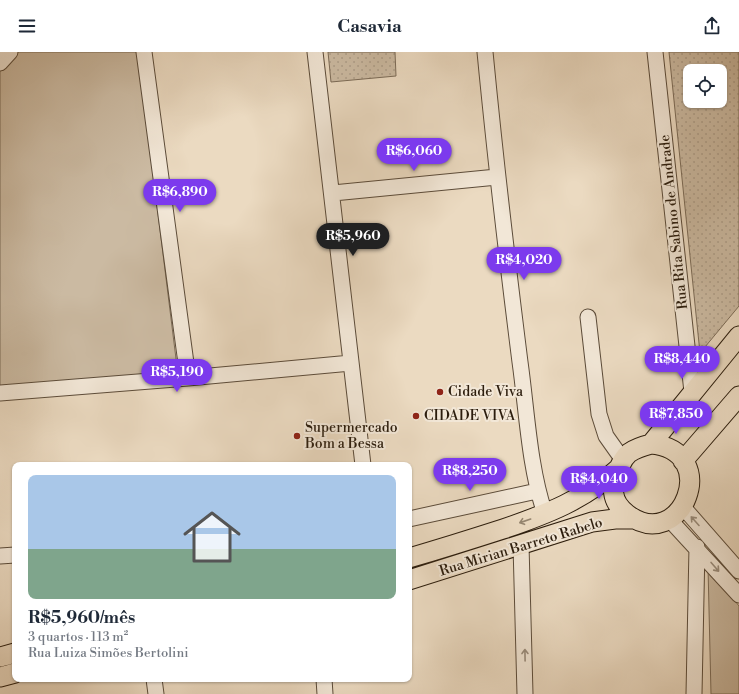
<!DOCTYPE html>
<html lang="pt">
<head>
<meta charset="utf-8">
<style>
	:root { --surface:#fff; --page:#f2f2f3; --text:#1f2937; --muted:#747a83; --line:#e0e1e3; --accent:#7c3aed }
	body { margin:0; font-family:"Libre Bodoni",serif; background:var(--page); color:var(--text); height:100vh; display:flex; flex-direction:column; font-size:15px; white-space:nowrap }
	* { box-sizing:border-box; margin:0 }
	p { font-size:13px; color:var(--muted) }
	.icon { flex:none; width:22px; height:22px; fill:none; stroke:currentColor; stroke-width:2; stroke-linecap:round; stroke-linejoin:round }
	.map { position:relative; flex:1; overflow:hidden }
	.panel { position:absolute; left:12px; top:410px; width:400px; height:220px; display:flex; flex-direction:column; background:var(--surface); border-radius:8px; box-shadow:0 1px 3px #0004 }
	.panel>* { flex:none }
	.controls { position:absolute; left:683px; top:12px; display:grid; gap:8px }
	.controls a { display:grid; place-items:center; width:44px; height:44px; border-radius:8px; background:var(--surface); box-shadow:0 1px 3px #0004; font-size:20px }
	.price { position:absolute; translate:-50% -34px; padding:0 9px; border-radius:14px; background:var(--accent); color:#fff; font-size:13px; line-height:26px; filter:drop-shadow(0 1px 2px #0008) }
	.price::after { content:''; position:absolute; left:50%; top:24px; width:12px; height:9px; margin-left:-6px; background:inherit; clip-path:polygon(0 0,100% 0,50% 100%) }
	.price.on { background:#222; color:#fff }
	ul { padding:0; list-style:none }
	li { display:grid; align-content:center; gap:8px; height:212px; padding:0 16px }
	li+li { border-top:1px solid var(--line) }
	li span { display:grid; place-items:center; height:124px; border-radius:8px; color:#555 }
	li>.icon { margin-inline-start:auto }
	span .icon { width:72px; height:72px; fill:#fffc; stroke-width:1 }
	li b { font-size:17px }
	header { display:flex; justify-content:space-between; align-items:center; height:52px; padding:0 16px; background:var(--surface); font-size:18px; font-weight:700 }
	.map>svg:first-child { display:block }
	.grass { fill:url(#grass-dots); stroke:#7c6c58; fill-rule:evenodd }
	.green { fill:#cbbaa2; stroke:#7c6c58 }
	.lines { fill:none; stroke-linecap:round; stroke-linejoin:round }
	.minor-casing { stroke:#5c4c3a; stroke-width:17 }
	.major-casing { stroke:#2c1d0d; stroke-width:21 }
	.minor { stroke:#f2e7d7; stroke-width:15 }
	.major { stroke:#ebdac1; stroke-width:19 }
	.oneway { stroke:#958570 }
	.oneway2 { stroke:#998c7c }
	.poi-dot { fill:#8f2418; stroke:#f2e7d7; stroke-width:1.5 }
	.labels { text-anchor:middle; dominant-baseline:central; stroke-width:4; stroke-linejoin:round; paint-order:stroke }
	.street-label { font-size:14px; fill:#2c1d0d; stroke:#f2e7d7 }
	.poi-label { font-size:14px; fill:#2c1d0d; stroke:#f2e7d7; text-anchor:start }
</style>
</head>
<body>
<header><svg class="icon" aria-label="menu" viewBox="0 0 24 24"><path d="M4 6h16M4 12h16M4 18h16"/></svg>Casavia<svg class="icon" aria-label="share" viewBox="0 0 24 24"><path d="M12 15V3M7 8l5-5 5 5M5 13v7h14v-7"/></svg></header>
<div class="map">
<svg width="739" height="642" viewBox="0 0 739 642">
	<defs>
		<pattern id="grass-dots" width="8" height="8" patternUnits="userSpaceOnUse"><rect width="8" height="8" fill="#cbbaa2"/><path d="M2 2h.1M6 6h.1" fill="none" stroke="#ae9f8a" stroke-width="1.8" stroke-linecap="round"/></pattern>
	</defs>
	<rect width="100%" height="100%" fill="#ebdac1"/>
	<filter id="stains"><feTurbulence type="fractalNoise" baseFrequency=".005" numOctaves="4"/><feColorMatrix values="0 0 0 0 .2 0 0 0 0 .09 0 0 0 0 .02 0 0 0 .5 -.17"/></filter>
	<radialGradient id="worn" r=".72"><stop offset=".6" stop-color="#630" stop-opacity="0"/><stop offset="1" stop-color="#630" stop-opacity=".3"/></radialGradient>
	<!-- grass -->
	<path class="grass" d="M328,0H395L396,24L331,30Z
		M669,0H739V254L700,301ZM690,19H720V49H690Z"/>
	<!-- green -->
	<path class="green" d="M16,0H138L179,331L0,337V17Z
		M708,515L739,554V642H711Z"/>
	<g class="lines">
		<!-- minor casing -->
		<g class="minor-casing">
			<path id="minor" d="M144,0L188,326
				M315,0L363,413
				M485,0C495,104 507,207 520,310C527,360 529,414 545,462
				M655,0L692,340
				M0,11L10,0
				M333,141L497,125
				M588,265L599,362L606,384L623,408
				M0,341L188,326L351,311
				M683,455L739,519
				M409,467L537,439
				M669,467L739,543
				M521,493L525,642
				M0,504L15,503
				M154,627L156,642
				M324,627L325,642
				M694,642L697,495"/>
		</g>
		<!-- major casing -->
		<g class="major-casing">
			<path id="major" d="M651,392C723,398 682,504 627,462C610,449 611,434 619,416C622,410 623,406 629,401C636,396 643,394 651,392Z
				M651,392L739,284
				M683,409L739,344
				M409,506C440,497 472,487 503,477C547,462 584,448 619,416
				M409,528L592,470L615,467H633
				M0,605L15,601
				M0,625L15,621"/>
		</g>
		<!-- minor -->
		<use href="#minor" class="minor"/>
		<!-- major -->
		<use href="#major" class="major"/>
	</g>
	<!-- one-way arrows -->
	<defs><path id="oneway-shaft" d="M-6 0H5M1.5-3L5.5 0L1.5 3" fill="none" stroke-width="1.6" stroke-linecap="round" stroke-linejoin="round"/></defs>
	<use class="oneway" href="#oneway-shaft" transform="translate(525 469) rotate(161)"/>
	<g class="oneway2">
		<use href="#oneway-shaft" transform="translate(695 469) rotate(-132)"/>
		<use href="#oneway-shaft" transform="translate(715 515) rotate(49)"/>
		<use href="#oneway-shaft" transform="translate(525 603) rotate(-91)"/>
	</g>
	<!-- markers -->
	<g class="poi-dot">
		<circle cx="440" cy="340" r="4"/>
		<circle cx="416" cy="364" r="4"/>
		<circle cx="297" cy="384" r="4"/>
	</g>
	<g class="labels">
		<!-- street labels -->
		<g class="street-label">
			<text transform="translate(674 170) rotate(-96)">Rua Rita Sabino de Andrade</text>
			<text transform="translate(521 495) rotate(-17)">Rua Mirian Barreto Rabelo</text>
		</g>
		<!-- poi labels -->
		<g class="poi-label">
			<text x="448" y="340">Cidade Viva</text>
			<text x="424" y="364">CIDADE VIVA</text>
			<text x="305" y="376">Supermercado<tspan x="305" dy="16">Bom a Bessa</tspan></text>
		</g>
	</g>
	<rect width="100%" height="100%" filter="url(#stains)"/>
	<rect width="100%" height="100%" fill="url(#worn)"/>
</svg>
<div class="controls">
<a><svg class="icon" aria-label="locate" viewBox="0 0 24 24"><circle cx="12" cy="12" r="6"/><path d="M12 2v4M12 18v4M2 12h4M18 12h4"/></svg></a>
</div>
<b class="price" style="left:414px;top:120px">R$6,060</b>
<b class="price" style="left:180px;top:161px">R$6,890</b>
<b class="price on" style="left:353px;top:205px">R$5,960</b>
<b class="price" style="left:524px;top:229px">R$4,020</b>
<b class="price" style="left:682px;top:328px">R$8,440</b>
<b class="price" style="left:177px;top:341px">R$5,190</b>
<b class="price" style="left:676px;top:383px">R$7,850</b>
<b class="price" style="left:470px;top:440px">R$8,250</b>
<b class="price" style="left:599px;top:448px">R$4,040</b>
<section class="panel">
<ul>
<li><span style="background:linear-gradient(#a9c7e8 60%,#7fa58c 0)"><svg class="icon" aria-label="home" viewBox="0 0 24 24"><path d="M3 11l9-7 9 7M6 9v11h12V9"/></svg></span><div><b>R$5,960/mês</b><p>3 quartos · 113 m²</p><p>Rua Luiza Simões Bertolini</p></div></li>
</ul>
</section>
</div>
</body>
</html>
